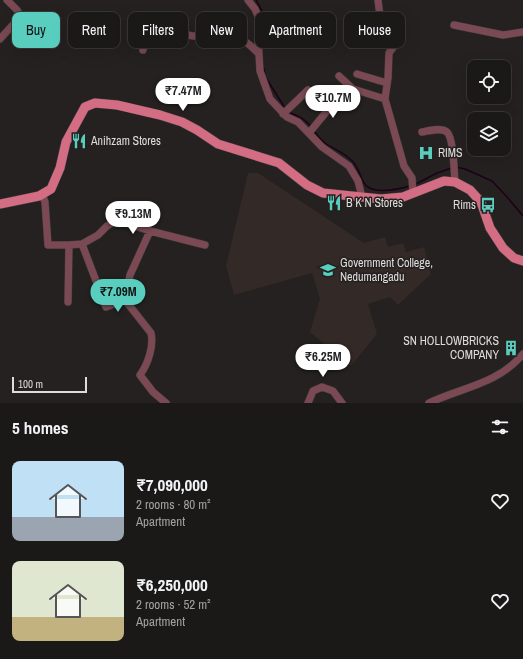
<!DOCTYPE html>
<html lang="en">
<head>
<meta charset="utf-8">
<style>
	:root { --surface:#1b1918; --page:#242221; --text:#f1f3f6; --muted:#a0a0a2; --line:#393837; --accent:#59cebf }
	body { margin:0; font-family:"Archivo Narrow",sans-serif; background:var(--page); color:var(--text); height:100vh; display:flex; flex-direction:column; font-size:15px; white-space:nowrap }
	* { box-sizing:border-box; margin:0 }
	p { font-size:13px; color:var(--muted) }
	.icon { flex:none; width:22px; height:22px; fill:none; stroke:currentColor; stroke-width:2; stroke-linecap:round; stroke-linejoin:round }
	.map { position:relative; height:403px; overflow:hidden }
	.panel { display:flex; flex-direction:column; background:var(--surface); flex:1 }
	.panel>* { flex:none }
	.hud { position:absolute; left:12px; top:12px; width:499px; height:36px; display:flex; gap:8px }
	.tools { position:absolute; left:467px; top:60px; display:grid; gap:8px }
	.tools a { display:grid; place-items:center; width:44px; height:44px; border-radius:8px; background:var(--surface); box-shadow:0 4px 16px #0002,0 0 0 1px var(--line); font-size:20px }
	.scale { position:absolute; left:12px; bottom:10px; width:75px; box-sizing:border-box; padding-left:4px; border:2px solid #dfdddc; border-top:0; font-size:11px; line-height:14px; white-space:nowrap; color:#dfdddc; -webkit-text-stroke:3px #242120; paint-order:stroke }
	.price { position:absolute; translate:-50% -34px; padding:0 9px; border-radius:14px; background:#fff; color:#222; font-size:13px; line-height:26px; filter:drop-shadow(0 1px 2px #0008) }
	.price::after { content:''; position:absolute; left:50%; top:24px; width:12px; height:9px; margin-left:-6px; background:inherit; clip-path:polygon(0 0,100% 0,50% 100%) }
	.price.current { background:var(--accent); color:#111 }
	ul { padding:0; list-style:none }
	li { display:flex; align-items:center; gap:12px; height:100px; padding:0 12px }
	li span { display:grid; place-items:center; flex:none; width:112px; height:80px; border-radius:8px; color:#555 }
	li>.icon { margin-inline-start:auto }
	span .icon { width:48px; height:48px; fill:#fffc; stroke-width:1 }
	li b { font-size:17px }
	h2 { display:flex; justify-content:space-between; align-items:center; height:48px; padding:0 12px; font-size:17px }
	.tag { padding:0 14px; border-radius:8px; background:var(--surface); box-shadow:0 4px 16px #0002,0 0 0 1px var(--line); font-size:14px; line-height:36px }
	.tag.current { background:var(--accent); color:#111 }
	.map>svg:first-child { display:block }
	.built { fill:#332926 }
	.lines { fill:none; stroke-linecap:round; stroke-linejoin:round }
	.stream { stroke:#1e0018; stroke-width:1.5 }
	.minor-casing { stroke:#3e3b3a; stroke-width:8 }
	.major-casing { stroke:#3e3b3a; stroke-width:10 }
	.minor { stroke:#7a4953; stroke-width:7 }
	.major { stroke:#d26d84; stroke-width:9 }
	.labels { text-anchor:middle; dominant-baseline:central; stroke-width:3; stroke-linejoin:round; paint-order:stroke }
	.poi-label { font-size:12px; fill:#dfdddc; stroke:#242120; text-anchor:start }
</style>
</head>
<body>
<div class="map">
<svg width="523" height="403" viewBox="0 0 523 403">
	<rect width="100%" height="100%" fill="#242120"/>
	<!-- built -->
	<path class="built" d="M248,173H258L364,243L385,237L388,247L403,243L406,252L424,247L431,274L398,305L390,297L368,304L377,334L351,366L310,332L320,299L312,273L234,295L226,266Z"/>
	<g class="lines">
		<!-- stream -->
		<path class="stream" d="M256,0L262,11L263,31
			M263,66L265,74
			M266,78L285,108
			M289,112L303,119L311,126
			M314,131C326,149 337,147 350,159C358,165 359,174 364,183C372,196 399,189 410,186
			M456,167L465,169L492,181L508,198L523,216
			M416,184L437,173L452,168"/>
		<!-- minor casing -->
		<g class="minor-casing">
			<path id="minor" d="M7,0L17,10L36,41
				M248,0L255,9L259,18L260,27L258,38L260,71L270,99L287,117L298,122L322,147L349,166L358,181L362,197
				M378,0L380,16L395,22L398,29L395,45L389,53L388,78L385,99L404,166L412,178L413,193
				M454,25L503,35L523,32
				M0,39L21,16
				M351,45L353,37L380,16
				M143,50C145,42 147,37 154,33C166,27 182,35 194,36C210,36 226,33 242,40C249,43 254,49 259,54
				M357,74L387,83
				M339,76L353,89L385,99
				M283,114L308,90
				M422,132C428,131 441,127 447,132C454,139 454,172 455,182
				M309,133L336,100
				M42,194L45,202L48,245H69L68,302
				M82,244L106,307L125,300L130,275L150,231
				M69,245L82,244L98,235L107,226L114,222L120,221L150,231L205,245
				M125,300L151,333C154,346 148,364 140,375L153,392L166,403
				M308,403L313,391L322,387L333,391L342,403
				M429,403C463,387 498,384 523,354"/>
		</g>
		<!-- major casing -->
		<g class="major-casing">
			<path id="major" d="M0,204L39,196L51,189L60,168L66,142L85,107L95,103L117,105L160,115L182,122L197,130L218,144L279,163L307,185L323,193L381,199L403,197L444,181L455,182L470,190L481,202L490,228L503,248L514,258L523,261"/>
		</g>
		<!-- minor -->
		<use href="#minor" class="minor"/>
		<!-- major -->
		<use href="#major" class="major"/>
	</g>
	<!-- icons -->
	<defs>
		<g id="restaurant-bare" transform="scale(1.2)"><path d="M-5-6h1v4h1v-4h1v4h1v-4h1v5L-1.5 .5V6h-2V.5L-5-1ZM5-6V6H3V1.5H1.5Q1.5-4 5-6Z" fill="#59cebf" stroke="#242120" stroke-width="2.5" paint-order="stroke"/></g>
		<g id="hospital-bare" transform="scale(1.2)"><path d="M-5-5h3v3.5h4V-5h3V5h-3V1.5h-4V5h-3Z" fill="#59cebf" stroke="#242120" stroke-width="2.5" paint-order="stroke"/></g>
		<g id="bus-bare" transform="scale(1.2)"><path d="M-5-6H5V4H4V6H2V4H-2V6H-4V4H-5ZM-3.5-4V0h7V-4ZM-3.5 1.2v1.5H-2V1.2ZM2 1.2v1.5H3.5V1.2Z" fill="#59cebf" stroke="#242120" stroke-width="2.5" paint-order="stroke"/></g>
		<g id="university-bare" transform="scale(1.2)"><path d="M0-5L7-2L0 1L-7-2ZM-4 1L0 2.5L4 1V4Q0 6-4 4Z" fill="#59cebf" stroke="#242120" stroke-width="2.5" paint-order="stroke"/></g>
		<g id="building-bare" transform="scale(1.2)"><path d="M-4-6H4V6H1V3H-1V6H-4ZM-2.5-4.3h1.7v1.8h-1.7ZM.8-4.3h1.7v1.8H.8ZM-2.5-1h1.7V.8h-1.7ZM.8-1h1.7V.8H.8Z" fill="#59cebf" stroke="#242120" stroke-width="2.5" paint-order="stroke"/></g>
	</defs>
	<g fill-rule="evenodd">
		<use href="#restaurant-bare" x="79" y="141"/>
		<use href="#hospital-bare" x="426" y="153"/>
		<use href="#restaurant-bare" x="334" y="203"/>
		<use href="#bus-bare" x="488" y="205"/>
		<use href="#university-bare" x="328" y="270"/>
		<use href="#building-bare" x="511" y="348"/>
	</g>
	<g class="labels">
		<!-- poi labels -->
		<g class="poi-label">
			<text x="91" y="141">Anihzam Stores</text>
			<text x="438" y="153">RIMS</text>
			<text x="346" y="203">B K N Stores</text>
			<text x="476" y="205" text-anchor="end">Rims</text>
			<text x="340" y="263">Government College,<tspan x="340" dy="14">Nedumangadu</tspan></text>
			<text x="499" y="341" text-anchor="end">SN HOLLOWBRICKS<tspan x="499" dy="14">COMPANY</tspan></text>
		</g>
	</g>
</svg>
<div class="tools">
<a><svg class="icon" aria-label="locate" viewBox="0 0 24 24"><circle cx="12" cy="12" r="6"/><path d="M12 2v4M12 18v4M2 12h4M18 12h4"/></svg></a>
<a><svg class="icon" aria-label="layers" viewBox="0 0 24 24"><path d="M12 4l9 5-9 5-9-5zM3 14l9 5 9-5"/></svg></a>
</div>
<div class="scale">100 m</div>
<b class="price" style="left:183px;top:112px">₹7.47M</b>
<b class="price" style="left:333px;top:119px">₹10.7M</b>
<b class="price" style="left:133px;top:235px">₹9.13M</b>
<b class="price current" style="left:118px;top:313px">₹7.09M</b>
<b class="price" style="left:323px;top:378px">₹6.25M</b>
<div class="hud">
<a class="tag current">Buy</a>
<a class="tag">Rent</a>
<a class="tag">Filters</a>
<a class="tag">New</a>
<a class="tag">Apartment</a>
<a class="tag">House</a>
</div>
</div>
<section class="panel">
<h2>5 homes<svg class="icon" aria-label="filters" viewBox="0 0 24 24"><path d="M4 7h16M4 17h16"/><circle cx="9" cy="7" r="2"/><circle cx="15" cy="17" r="2"/></svg></h2>
<ul>
<li><span style="background:linear-gradient(#bfe0f5 70%,#9aa5b1 0)"><svg class="icon" aria-label="home" viewBox="0 0 24 24"><path d="M3 11l9-7 9 7M6 9v11h12V9"/></svg></span><div><b>₹7,090,000</b><p>2 rooms · 80 m²</p><p>Apartment</p></div><svg class="icon" aria-label="heart" viewBox="0 0 24 24"><path d="M12 20l-8-8c-3-5 5-10 8-4 3-6 11-1 8 4z"/></svg></li>
<li><span style="background:linear-gradient(#dfe7d0 70%,#c2b280 0)"><svg class="icon" aria-label="home" viewBox="0 0 24 24"><path d="M3 11l9-7 9 7M6 9v11h12V9"/></svg></span><div><b>₹6,250,000</b><p>2 rooms · 52 m²</p><p>Apartment</p></div><svg class="icon" aria-label="heart" viewBox="0 0 24 24"><path d="M12 20l-8-8c-3-5 5-10 8-4 3-6 11-1 8 4z"/></svg></li>
</ul>
</section>
</body>
</html>
